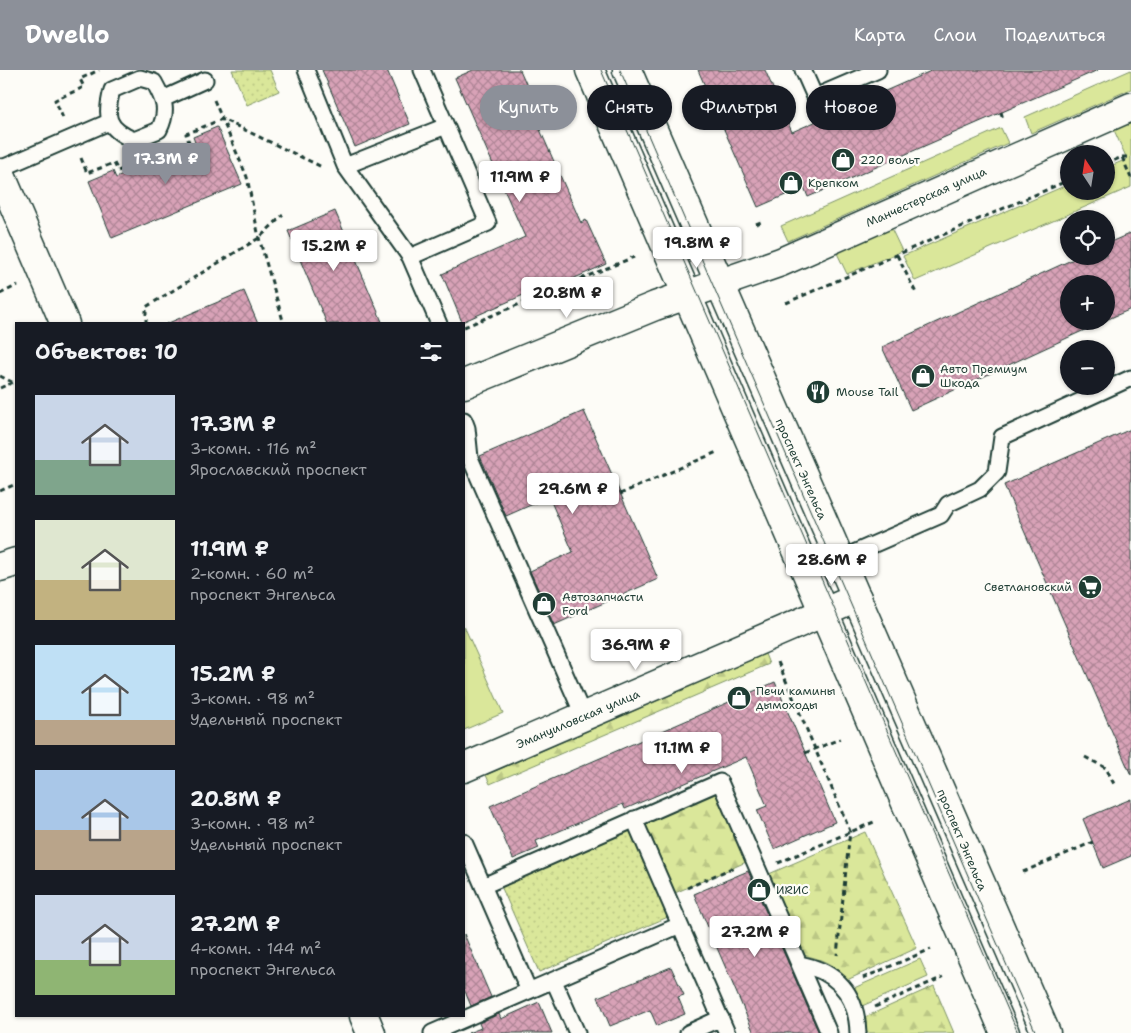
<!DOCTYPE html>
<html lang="ru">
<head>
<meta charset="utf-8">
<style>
	:root { --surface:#171b24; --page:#20242c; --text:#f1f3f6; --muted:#9ea1a6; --accent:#8c9099 }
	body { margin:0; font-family:"Shantell Sans",sans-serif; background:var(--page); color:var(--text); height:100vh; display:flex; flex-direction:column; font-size:19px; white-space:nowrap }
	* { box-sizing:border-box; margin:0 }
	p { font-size:16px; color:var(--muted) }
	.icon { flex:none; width:28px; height:28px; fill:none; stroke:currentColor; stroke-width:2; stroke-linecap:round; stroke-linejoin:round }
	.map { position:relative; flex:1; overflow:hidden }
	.sheet { position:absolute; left:15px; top:252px; width:450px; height:695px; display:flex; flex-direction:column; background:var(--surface); border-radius:0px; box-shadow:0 1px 4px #0004 }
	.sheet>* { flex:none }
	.banner { position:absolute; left:480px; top:15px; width:475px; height:45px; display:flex; gap:10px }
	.needle { width:32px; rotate:348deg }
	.fabs { position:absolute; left:1060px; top:75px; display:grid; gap:10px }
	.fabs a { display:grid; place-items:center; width:55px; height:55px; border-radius:50%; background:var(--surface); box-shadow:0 1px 4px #0004; font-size:25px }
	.price { position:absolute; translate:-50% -42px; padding:0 11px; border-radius:5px; background:#fff; color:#222; font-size:16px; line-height:32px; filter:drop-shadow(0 1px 2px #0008) }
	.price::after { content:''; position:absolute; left:50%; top:30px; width:15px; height:11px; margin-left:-8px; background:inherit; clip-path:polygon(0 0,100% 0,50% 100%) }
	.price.current { background:var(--accent); color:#fff }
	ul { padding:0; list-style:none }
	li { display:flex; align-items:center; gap:15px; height:125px; padding:0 20px }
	li span { display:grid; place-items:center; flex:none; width:140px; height:100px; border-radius:0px; color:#555 }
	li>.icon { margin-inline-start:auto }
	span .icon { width:60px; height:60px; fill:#fffc; stroke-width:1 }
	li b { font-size:21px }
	h2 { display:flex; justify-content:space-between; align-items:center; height:60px; padding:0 20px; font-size:21px }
	.pill { padding:0 18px; border-radius:22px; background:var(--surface); box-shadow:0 1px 4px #0004; font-size:18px; line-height:45px }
	.pill.current { background:var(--accent); color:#fff }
	header { display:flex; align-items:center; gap:30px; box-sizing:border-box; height:70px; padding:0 25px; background:var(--accent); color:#fff }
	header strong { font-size:24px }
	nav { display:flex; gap:28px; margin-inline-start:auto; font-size:18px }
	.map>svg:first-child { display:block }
	.green { fill:#dae79a; stroke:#7c9267 }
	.forest { fill:url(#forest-firs); stroke:#7c9267 }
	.park { fill:url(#park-dots); stroke:#7c9267 }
	.building { fill:url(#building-cross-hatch); stroke:#1f3d34 }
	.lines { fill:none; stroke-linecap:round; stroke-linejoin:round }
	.service-casing { stroke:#1f3d34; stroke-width:19 }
	.minor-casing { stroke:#1f3d34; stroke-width:31 }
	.primary-casing { stroke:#1f3d34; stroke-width:31 }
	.path { stroke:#1f3d34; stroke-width:3; stroke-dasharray:5 4; stroke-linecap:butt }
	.service { stroke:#fdfcf7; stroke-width:15 }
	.minor { stroke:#fdfcf7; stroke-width:28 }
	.primary { stroke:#fdfcf7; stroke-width:28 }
	.tram { stroke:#1f3d34; stroke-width:1 }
	.labels { text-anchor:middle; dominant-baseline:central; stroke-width:4.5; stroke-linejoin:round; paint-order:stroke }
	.poi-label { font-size:12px; fill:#1f3d34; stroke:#fdfcf7; text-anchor:start }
	.street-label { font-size:12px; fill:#1f3d34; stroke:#fdfcf7 }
</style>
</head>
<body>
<header>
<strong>Dwello</strong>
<nav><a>Карта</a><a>Слои</a><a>Поделиться</a></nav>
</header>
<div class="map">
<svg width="1131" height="963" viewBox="0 0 1131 963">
	<defs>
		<pattern id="forest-firs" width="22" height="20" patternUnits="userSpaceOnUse" patternTransform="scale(1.25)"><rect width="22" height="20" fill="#dae79a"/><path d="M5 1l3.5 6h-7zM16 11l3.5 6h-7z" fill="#bbc785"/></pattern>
		<pattern id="park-dots" width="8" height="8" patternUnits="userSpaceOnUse" patternTransform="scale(1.25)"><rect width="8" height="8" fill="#dae79a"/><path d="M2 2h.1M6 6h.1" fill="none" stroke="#bbc785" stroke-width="1.8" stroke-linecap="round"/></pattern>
		<pattern id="building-cross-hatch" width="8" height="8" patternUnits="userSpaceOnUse" patternTransform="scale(1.25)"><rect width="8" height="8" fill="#d8a2b7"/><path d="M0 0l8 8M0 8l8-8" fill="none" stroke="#af8596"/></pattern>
	</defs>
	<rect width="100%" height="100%" fill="#fdfcf7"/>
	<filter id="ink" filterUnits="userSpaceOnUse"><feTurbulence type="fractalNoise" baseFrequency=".02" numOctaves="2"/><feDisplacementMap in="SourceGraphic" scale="10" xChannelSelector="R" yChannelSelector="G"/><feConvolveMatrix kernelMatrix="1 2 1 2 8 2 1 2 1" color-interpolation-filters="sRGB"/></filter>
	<g filter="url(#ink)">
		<!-- green -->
		<path class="green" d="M1131,0V19L1031,63L1025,47Z
			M1131,53V117L915,211L903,186L1069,114V121H1106V98L1127,89L1114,60Z
			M1001,58L1008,73L788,171L781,156Z
			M891,158L902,181L847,204L836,181Z
			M464,556L503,643L464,660Z
			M920,889L928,907L862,936L854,918Z"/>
		<!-- forest -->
		<path class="forest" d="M765,584L769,594L490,714L486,705Z
			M720,712L753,789L668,826L634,749Z
			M865,762L917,878L847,910C835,894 821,889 803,885L769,804Z
			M934,916L954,963H865L863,948Z"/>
		<!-- park -->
		<path class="park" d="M232,0H270L279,21L247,35Z
			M631,760L668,847L539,902L501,816Z"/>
		<!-- building -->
		<path class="building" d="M322,0H387L410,54L355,77Z
			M473,0H520L532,27L527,30L581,153L586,150L606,194L548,220L546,215L462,252L442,204L525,167L455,8Z
			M698,0H765L792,62L933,0H1098L808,127L804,117L758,137Z
			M217,57L242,114L112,168L89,111L113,101L116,108L196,75L193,67Z
			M335,141L350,176L383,254H327L288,161Z
			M1131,163V239L1106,250V214H1069V251H1104L911,340L882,277L1080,186H1106V174Z
			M244,221L258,254H166Z
			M584,341L658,509L554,555L530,501L573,482L549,427L506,446L480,386Z
			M1131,359V705L1004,415Z
			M775,612L835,752L774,779L757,740L767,736L746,687L625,739L623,734L536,771L539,778L513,789L490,736Z
			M1131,729V786L1103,798L1083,749Z
			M748,801L819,963H754L711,864L694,824Z
			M464,864L491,927L471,936L464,919Z
			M671,897L684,925L678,927L685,944L657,956L650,940L610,956L598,927Z
			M539,932L552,963H468L481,958L479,953L499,944L501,949Z"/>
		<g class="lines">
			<!-- service casing -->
			<g class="service-casing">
				<path id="service" d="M306,0L345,96L410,187L439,254
					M803,0L815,27L878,0
					M140,8L154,12C164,30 169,40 159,60L134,70C106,59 105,46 112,20Z
					M163,29L205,10
					M345,96L446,56
					M0,99L109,52
					M410,187L488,153L422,0
					M464,350L467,358L470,388L584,647
					M840,489L941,445L948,434L980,419L997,402L1002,367L1131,308
					M634,749L680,855
					M464,772L529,921
					M483,816L720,712L829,963
					M799,894C837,901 857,924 858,963
					M554,911L577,963
					M432,963L680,855L727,963
					M688,963L721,948"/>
			</g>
			<!-- minor casing -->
			<g class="minor-casing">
				<path id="minor" d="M0,103L65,254
					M464,314L655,236L781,192L1131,37
					M0,497L16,492
					M464,698L857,528
					M364,946L371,963"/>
			</g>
			<!-- primary casing -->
			<g class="primary-casing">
				<path id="primary" d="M590,0L1005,963
					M627,0L1046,963"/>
			</g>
			<!-- path -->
			<path class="path" d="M214,30L247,107L259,168L284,254
				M1001,42L1003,49
				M63,48L55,30L84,17L80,9L99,0
				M171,80L189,72L186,64L222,49L322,97
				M1122,87H1131
				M81,88L87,103L114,93L118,101L138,93
				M1106,94L1122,87L1131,108
				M756,154L761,152
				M897,185L917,225
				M0,224L18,215
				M786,233L1069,110
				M146,254V237L259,168L283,145
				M464,257L634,187
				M0,306L12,312
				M0,318L16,311
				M0,421L16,414
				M620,424L717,382
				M778,592L850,761L837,885
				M805,683L840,669
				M1085,687L1106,698L1114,714
				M778,793L876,751
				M1023,802L1093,772
				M687,818L734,797
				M863,908L931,879
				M875,937L943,907"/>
			<!-- service -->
			<use href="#service" class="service"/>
			<!-- minor -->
			<use href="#minor" class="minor"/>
			<!-- primary -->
			<use href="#primary" class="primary"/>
			<!-- tram -->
			<path class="tram" d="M601,0L1018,963
				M620,0L1036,963"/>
		</g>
	</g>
	<!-- icons -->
	<defs>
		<g id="shop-disc" transform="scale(1.25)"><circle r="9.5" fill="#1f3d34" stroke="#fdfcf7"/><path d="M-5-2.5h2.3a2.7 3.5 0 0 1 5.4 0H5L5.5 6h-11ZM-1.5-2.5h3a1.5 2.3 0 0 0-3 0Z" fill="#fff"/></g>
		<g id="restaurant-disc" transform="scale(1.25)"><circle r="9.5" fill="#1f3d34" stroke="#fdfcf7"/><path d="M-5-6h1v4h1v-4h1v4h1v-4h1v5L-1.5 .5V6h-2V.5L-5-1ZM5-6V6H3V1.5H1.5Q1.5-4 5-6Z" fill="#fff"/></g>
		<g id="supermarket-disc" transform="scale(1.25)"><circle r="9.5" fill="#1f3d34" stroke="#fdfcf7"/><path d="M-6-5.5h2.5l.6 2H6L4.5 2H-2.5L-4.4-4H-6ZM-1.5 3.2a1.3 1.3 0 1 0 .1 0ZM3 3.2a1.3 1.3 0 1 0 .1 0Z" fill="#fff"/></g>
	</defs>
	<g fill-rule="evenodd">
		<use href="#shop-disc" x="843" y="90"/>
		<use href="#shop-disc" x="791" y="113"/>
		<use href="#shop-disc" x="923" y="306"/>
		<use href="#restaurant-disc" x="818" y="322"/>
		<use href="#supermarket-disc" x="1090" y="517"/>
		<use href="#shop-disc" x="544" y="534"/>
		<use href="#shop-disc" x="739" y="628"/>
		<use href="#shop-disc" x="759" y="820"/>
	</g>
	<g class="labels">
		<!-- poi labels -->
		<g class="poi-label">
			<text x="860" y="90">220 вольт</text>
			<text x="808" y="113">Крепком</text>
			<text x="940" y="299">Авто Премиум<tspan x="940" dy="14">Шкода</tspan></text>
			<text x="836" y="322">Mouse Tail</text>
			<text x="1072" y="517" text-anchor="end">Светлановский</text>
			<text x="562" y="527">Автозапчасти<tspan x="562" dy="14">Ford</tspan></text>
			<text x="756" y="621">Печи камины<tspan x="756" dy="14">дымоходы</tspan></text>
			<text x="776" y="820">ИRИС</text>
		</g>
		<!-- street labels -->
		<g class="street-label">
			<text transform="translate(926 127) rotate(-24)">Манчестерская улица</text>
			<text transform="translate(801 399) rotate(66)">проспект Энгельса</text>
			<text transform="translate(578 649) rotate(-23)">Эмануиловская улица</text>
			<text transform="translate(962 770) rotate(67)">проспект Энгельса</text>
		</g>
	</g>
</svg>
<div class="fabs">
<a><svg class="needle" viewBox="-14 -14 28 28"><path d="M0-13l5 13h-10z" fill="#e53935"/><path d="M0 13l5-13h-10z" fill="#9ea1a6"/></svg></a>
<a><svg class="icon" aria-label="locate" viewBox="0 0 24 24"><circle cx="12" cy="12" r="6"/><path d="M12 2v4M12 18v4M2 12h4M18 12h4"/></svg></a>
<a>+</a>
<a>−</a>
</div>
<b class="price current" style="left:166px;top:115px">17.3M ₽</b>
<b class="price" style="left:520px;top:133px">11.9M ₽</b>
<b class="price" style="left:697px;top:199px">19.8M ₽</b>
<b class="price" style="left:334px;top:202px">15.2M ₽</b>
<b class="price" style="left:567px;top:249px">20.8M ₽</b>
<b class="price" style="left:573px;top:445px">29.6M ₽</b>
<b class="price" style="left:832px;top:516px">28.6M ₽</b>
<b class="price" style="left:636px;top:601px">36.9M ₽</b>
<b class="price" style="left:682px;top:704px">11.1M ₽</b>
<b class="price" style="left:755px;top:888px">27.2M ₽</b>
<div class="banner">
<a class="pill current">Купить</a>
<a class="pill">Снять</a>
<a class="pill">Фильтры</a>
<a class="pill">Новое</a>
</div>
<section class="sheet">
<h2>Объектов: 10<svg class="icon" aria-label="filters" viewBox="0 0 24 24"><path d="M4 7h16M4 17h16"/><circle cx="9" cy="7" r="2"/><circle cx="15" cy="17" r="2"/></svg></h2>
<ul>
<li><span style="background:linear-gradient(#c9d6e8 65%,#7fa58c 0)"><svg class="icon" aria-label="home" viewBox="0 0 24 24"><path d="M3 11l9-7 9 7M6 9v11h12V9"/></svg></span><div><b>17.3M ₽</b><p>3-комн. · 116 m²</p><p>Ярославский проспект</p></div></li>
<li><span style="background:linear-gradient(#dfe7d0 60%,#c2b280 0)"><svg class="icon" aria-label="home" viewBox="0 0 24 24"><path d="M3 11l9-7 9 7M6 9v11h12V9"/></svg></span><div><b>11.9M ₽</b><p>2-комн. · 60 m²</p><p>проспект Энгельса</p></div></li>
<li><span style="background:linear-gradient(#bfe0f5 75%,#b9a48a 0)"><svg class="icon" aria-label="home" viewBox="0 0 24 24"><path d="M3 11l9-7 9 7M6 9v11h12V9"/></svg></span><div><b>15.2M ₽</b><p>3-комн. · 98 m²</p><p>Удельный проспект</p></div></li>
<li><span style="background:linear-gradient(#a9c7e8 60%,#b9a48a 0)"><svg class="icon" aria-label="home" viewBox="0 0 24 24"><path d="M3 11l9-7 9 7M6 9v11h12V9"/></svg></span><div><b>20.8M ₽</b><p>3-комн. · 98 m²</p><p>Удельный проспект</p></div></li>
<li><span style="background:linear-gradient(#c9d6e8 65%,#8fb573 0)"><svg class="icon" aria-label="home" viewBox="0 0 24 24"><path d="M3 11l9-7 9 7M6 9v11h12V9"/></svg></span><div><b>27.2M ₽</b><p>4-комн. · 144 m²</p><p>проспект Энгельса</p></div></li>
</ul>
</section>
</div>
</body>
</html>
